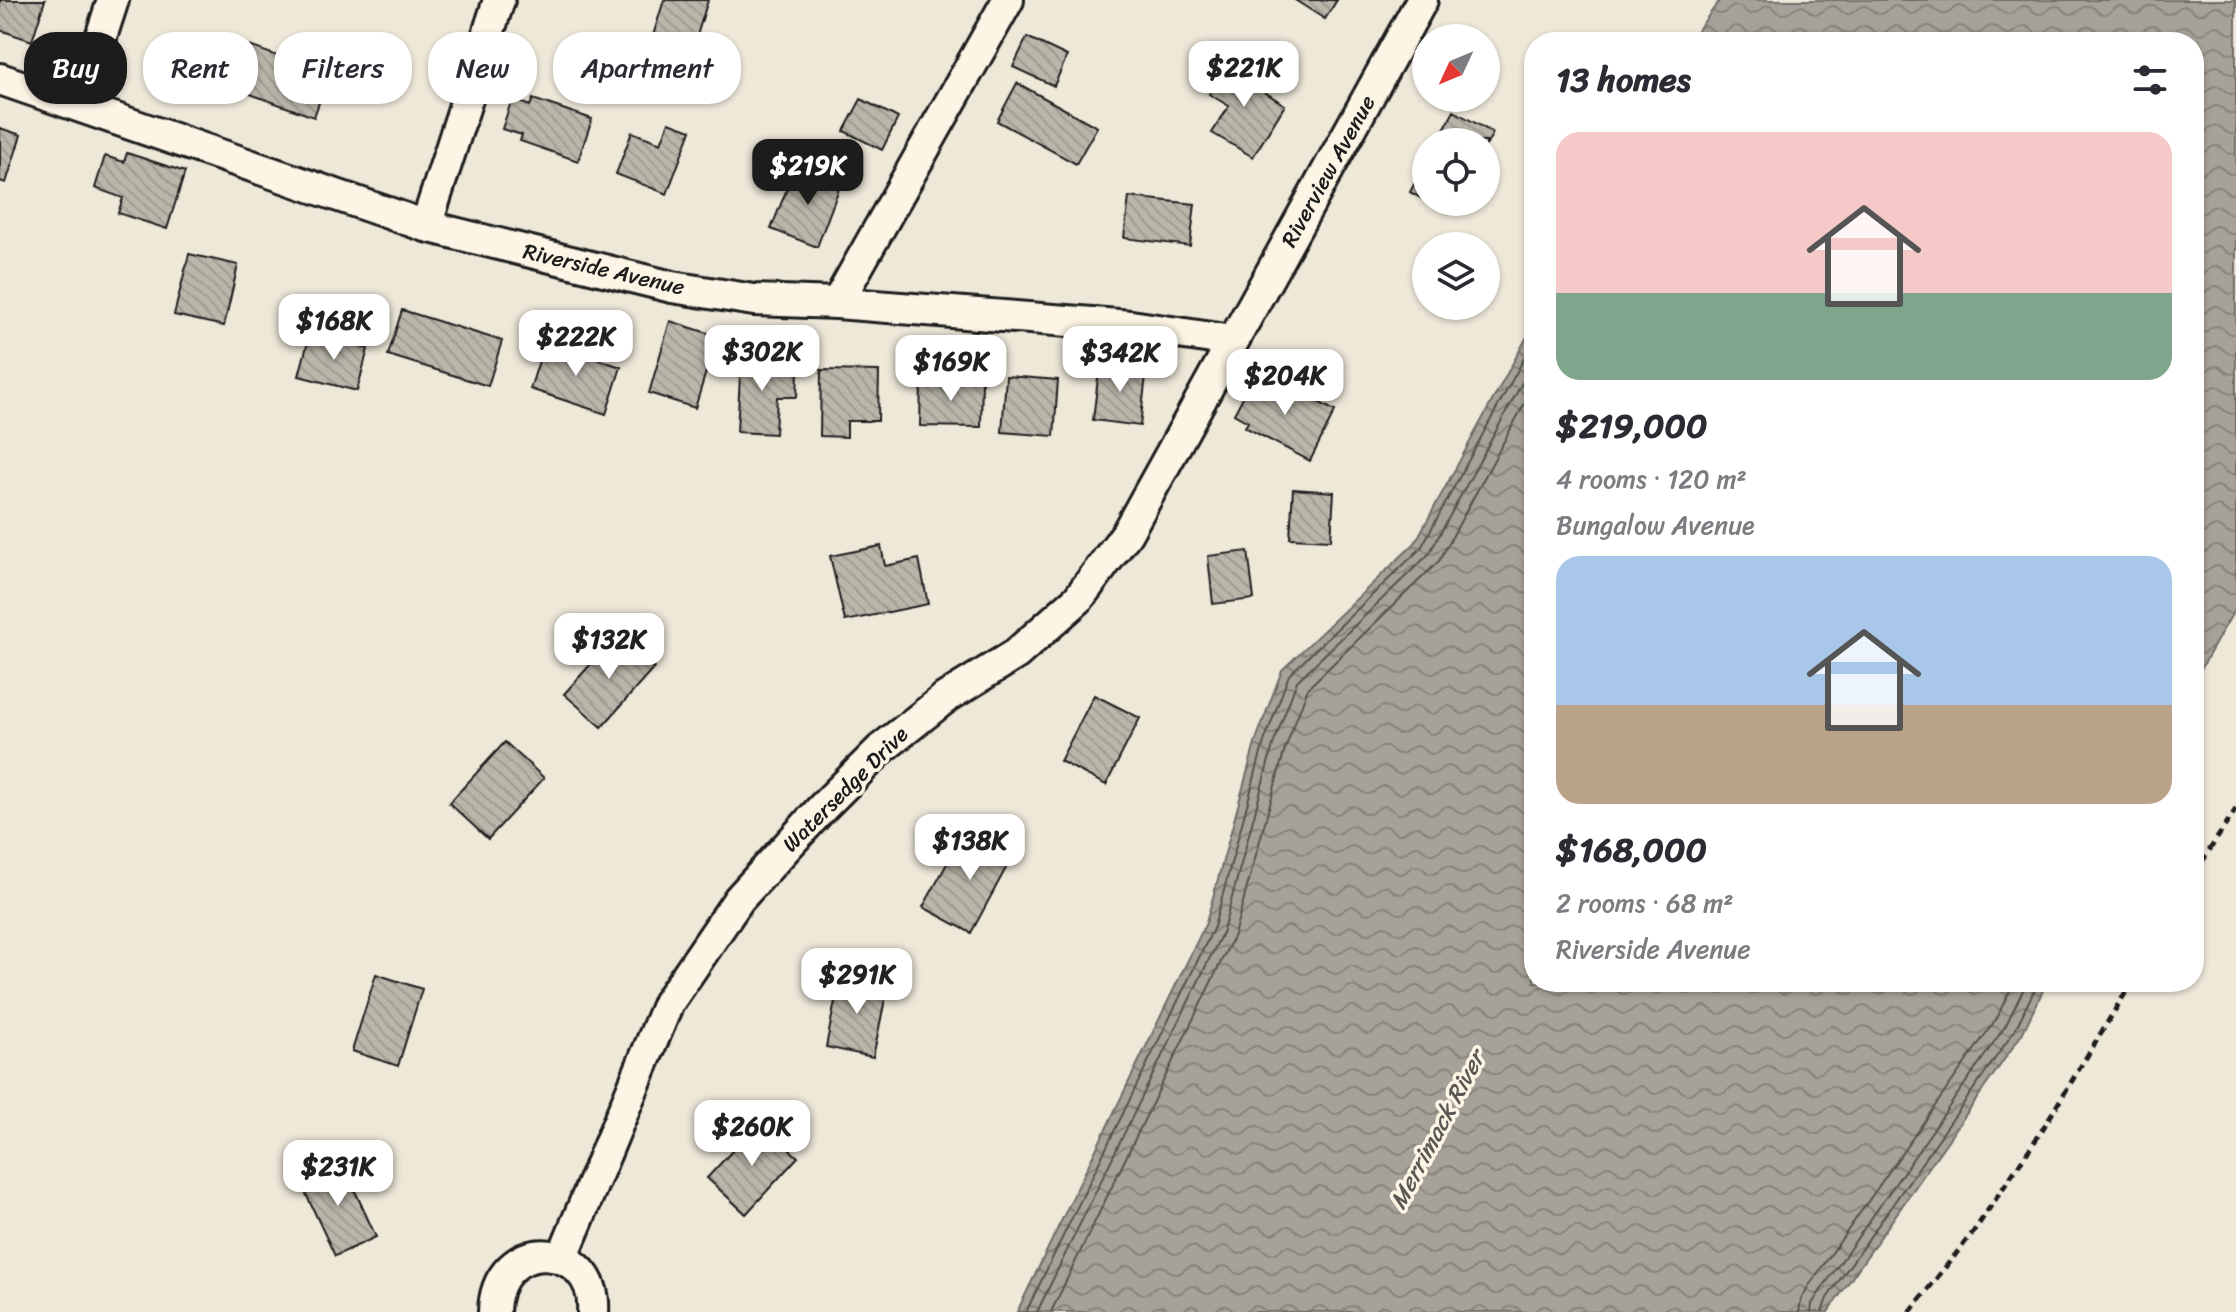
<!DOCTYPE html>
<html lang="en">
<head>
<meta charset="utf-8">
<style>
	:root { --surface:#fff; --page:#f7f7f7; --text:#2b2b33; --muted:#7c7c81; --accent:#1c1c1c }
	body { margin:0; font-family:Sriracha,sans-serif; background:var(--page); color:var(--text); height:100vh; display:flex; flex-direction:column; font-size:30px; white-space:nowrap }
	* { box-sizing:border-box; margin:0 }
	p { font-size:26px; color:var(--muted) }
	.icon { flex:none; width:44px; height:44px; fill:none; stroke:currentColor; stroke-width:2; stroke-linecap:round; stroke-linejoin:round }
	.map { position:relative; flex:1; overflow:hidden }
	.side { position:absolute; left:1524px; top:32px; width:680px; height:960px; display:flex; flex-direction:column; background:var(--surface); border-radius:32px; box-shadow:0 2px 6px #0004 }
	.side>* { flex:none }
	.guide { position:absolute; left:24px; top:32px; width:760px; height:72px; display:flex; gap:16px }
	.needle { width:52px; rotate:226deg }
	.controls { position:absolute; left:1412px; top:24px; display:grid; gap:16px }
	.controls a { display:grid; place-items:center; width:88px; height:88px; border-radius:50%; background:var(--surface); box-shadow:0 2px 6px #0004; font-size:40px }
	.price { position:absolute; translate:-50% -68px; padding:0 18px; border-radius:16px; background:#fff; color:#222; font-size:26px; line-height:52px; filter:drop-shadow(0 2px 4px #0008) }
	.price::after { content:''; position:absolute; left:50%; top:48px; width:24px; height:18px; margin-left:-12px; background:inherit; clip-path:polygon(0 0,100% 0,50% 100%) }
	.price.on { background:var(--accent); color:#fff }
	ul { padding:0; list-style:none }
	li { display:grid; align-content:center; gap:16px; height:424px; padding:0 32px }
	li span { display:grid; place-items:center; height:248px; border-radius:24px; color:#555 }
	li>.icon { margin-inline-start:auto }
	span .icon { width:144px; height:144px; fill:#fffc; stroke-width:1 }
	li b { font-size:34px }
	h2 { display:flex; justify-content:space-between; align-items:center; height:96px; padding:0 32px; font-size:34px }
	.pill { padding:0 28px; border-radius:32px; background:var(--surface); box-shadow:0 2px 6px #0004; font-size:28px; line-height:72px }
	.pill.on { background:var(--accent); color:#fff }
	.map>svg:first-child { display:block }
	.water { fill:url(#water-waves); stroke:#6f6c67; stroke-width:2 }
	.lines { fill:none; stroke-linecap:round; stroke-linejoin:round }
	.shore { stroke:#54524e; stroke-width:2 }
	.building { fill:url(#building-back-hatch); stroke:#1c1c1c; stroke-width:2 }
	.street-casing { stroke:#1c1c1c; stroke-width:36 }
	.path { stroke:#1c1c1c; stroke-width:5; stroke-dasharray:8 6; stroke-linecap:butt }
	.street { stroke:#fcf5e5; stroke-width:30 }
	.labels { text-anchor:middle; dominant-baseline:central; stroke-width:7; stroke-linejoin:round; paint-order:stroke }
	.street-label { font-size:22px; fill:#1c1c1c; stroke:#fcf5e5 }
	.water-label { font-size:24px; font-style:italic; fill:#5b5854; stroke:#fcf5e5 }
</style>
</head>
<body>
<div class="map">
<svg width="2236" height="1312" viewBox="0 0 2236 1312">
	<defs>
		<pattern id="water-waves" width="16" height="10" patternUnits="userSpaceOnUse" patternTransform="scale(2)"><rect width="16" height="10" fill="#a7a299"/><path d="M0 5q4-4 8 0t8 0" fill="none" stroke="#87837c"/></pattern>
		<pattern id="building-back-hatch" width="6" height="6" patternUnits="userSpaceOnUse" patternTransform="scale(2)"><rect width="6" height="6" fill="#bab6aa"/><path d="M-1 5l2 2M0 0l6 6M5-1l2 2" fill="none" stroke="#9f9c92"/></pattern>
	</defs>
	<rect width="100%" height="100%" fill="#eee8d9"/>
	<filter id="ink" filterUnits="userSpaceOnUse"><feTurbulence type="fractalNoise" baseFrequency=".0125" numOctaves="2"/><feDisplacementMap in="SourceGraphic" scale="16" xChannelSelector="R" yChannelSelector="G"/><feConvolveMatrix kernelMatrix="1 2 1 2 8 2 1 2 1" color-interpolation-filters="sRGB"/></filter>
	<g filter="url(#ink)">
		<!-- water -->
		<path class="water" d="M1720,0H2236V607L2194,681V42H1689Z
			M1534,324V982H2047L2022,1034L1828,1312H1017L1206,923L1256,740L1282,670L1415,543Z"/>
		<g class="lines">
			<!-- shore -->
			<path class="shore" d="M1026,1312L1214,927L1264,742L1289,675L1421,548L1534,340
				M1037,1312L1223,931L1273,745L1297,681L1429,554L1534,361
				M1051,1312L1234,935L1285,749L1308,688L1439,561L1534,386
				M1799,1312L1801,1300L1808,1287L1996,1019L2014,982
				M1811,1312L1812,1304L1819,1293L2006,1025L2027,982
				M1822,1312L1827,1298L2015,1030L2038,982"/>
		</g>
		<!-- building -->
		<path class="building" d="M0,0H45L32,41L0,30Z
			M664,0H708L687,68L647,55Z
			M1295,0H1337L1325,19Z
			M218,35L329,74L314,117L203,77Z
			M353,37L396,48L387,87L343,76Z
			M1027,37L1067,56L1054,86L1013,67Z
			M1231,58L1258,74L1252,84L1285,105L1253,157L1212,133L1229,106L1209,94Z
			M1017,83L1097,127L1076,164L997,121Z
			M512,99L530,106L533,99L592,119L578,161L520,141L522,135L502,129Z
			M861,99L898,118L882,150L844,131Z
			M1454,111L1493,133L1486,146V142H1437Z
			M669,122L691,130L667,194L616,174L632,132L661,143Z
			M0,128L21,135L6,183L0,181Z
			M127,153L185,172L167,229L118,213L123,198L95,188L105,156L124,162Z
			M1426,162V201L1410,192Z
			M816,168L843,178L817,247L771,229L792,176L810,183Z
			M1129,197L1195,204L1190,246L1124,238Z
			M1428,202H1455L1449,213Z
			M189,254L238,265L224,326L174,315Z
			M402,310L502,341L488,386L388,355Z
			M670,321L717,336L695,408L649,393Z
			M310,334L368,349L357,391L299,376Z
			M545,342L621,367L606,414L530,389Z
			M741,356L778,358L777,370L798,371L797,397H777L775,434L737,432Z
			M1100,361L1147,367L1140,426L1093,420Z
			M821,370L879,371L878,421H847V437L820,436Z
			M1006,376L1058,380L1054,436L1002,432Z
			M921,378L982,380L981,427L920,426Z
			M1275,379L1335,411L1310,461L1245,427L1248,422L1234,414L1252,380L1270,389Z
			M1293,489L1334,492L1331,540L1290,538Z
			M881,546L885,566L919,559L928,604L845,621L830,556Z
			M1248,551L1254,599L1213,604L1208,556Z
			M617,635L654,668L602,727L564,694Z
			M1094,695L1140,718L1106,785L1060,761Z
			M505,742L544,778L488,839L449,803Z
			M989,830L1018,846L971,933L923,907L955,849L974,859Z
			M376,974L422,989L398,1066L352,1051Z
			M840,976L888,985L873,1057L826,1047Z
			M759,1122L798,1157L746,1214L707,1178Z
			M341,1160L376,1237L335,1256L299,1179Z"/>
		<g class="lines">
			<!-- street casing -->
			<g class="street-casing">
				<path id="street" d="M0,79L426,226L672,287L754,300L837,303L1131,326L1232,341
					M79,105L113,0
					M426,226L499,0
					M837,303L1008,0
					M562,1258L668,1003L739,899L822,808L881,749L945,698L1016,654L1078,599L1127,533L1422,0
					M494,1312C496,1232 598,1241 593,1312"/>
			</g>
			<!-- path -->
			<path class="path" d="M2194,874L2236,809
				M1910,1312L1974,1231L2039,1135L2132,982"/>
			<!-- street -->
			<use href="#street" class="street"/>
		</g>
	</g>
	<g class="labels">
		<!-- street labels -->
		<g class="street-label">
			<text transform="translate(1328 171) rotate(-61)">Riverview Avenue</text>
			<text transform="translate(604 269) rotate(13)">Riverside Avenue</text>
			<text transform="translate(845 789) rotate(-45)">Watersedge Drive</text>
		</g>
		<!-- water labels -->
		<g class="water-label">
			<text transform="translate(1437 1130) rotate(-62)">Merrimack River</text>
		</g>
	</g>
</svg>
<div class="controls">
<a><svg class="needle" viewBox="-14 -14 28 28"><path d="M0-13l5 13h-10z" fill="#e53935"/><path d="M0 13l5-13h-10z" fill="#7c7c81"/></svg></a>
<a><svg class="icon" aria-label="locate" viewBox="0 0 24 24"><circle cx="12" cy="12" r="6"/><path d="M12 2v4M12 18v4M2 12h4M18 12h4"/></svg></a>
<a><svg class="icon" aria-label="layers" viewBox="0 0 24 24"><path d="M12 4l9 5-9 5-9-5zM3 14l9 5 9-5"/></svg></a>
</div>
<b class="price" style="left:1244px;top:109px">$221K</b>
<b class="price on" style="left:808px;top:207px">$219K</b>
<b class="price" style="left:334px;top:362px">$168K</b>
<b class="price" style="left:576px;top:378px">$222K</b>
<b class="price" style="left:762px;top:393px">$302K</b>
<b class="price" style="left:1120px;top:394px">$342K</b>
<b class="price" style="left:951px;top:403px">$169K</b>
<b class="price" style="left:1285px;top:417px">$204K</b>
<b class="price" style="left:609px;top:681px">$132K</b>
<b class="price" style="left:970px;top:882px">$138K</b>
<b class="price" style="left:857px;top:1016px">$291K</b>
<b class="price" style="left:752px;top:1168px">$260K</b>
<b class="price" style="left:338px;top:1208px">$231K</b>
<div class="guide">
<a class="pill on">Buy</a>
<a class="pill">Rent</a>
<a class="pill">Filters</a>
<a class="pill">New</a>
<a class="pill">Apartment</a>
</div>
<section class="side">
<h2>13 homes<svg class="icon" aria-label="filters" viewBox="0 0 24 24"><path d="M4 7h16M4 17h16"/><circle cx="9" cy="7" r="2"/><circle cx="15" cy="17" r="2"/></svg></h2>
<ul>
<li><span style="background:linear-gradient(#f6c9c9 65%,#7fa58c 0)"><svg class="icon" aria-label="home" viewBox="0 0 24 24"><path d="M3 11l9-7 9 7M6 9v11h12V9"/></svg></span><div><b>$219,000</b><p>4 rooms · 120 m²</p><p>Bungalow Avenue</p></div></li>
<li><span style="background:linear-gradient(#a9c7e8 60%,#b9a48a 0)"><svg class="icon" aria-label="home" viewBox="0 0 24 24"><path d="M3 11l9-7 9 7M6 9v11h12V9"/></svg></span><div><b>$168,000</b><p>2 rooms · 68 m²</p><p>Riverside Avenue</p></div></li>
</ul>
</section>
</div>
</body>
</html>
